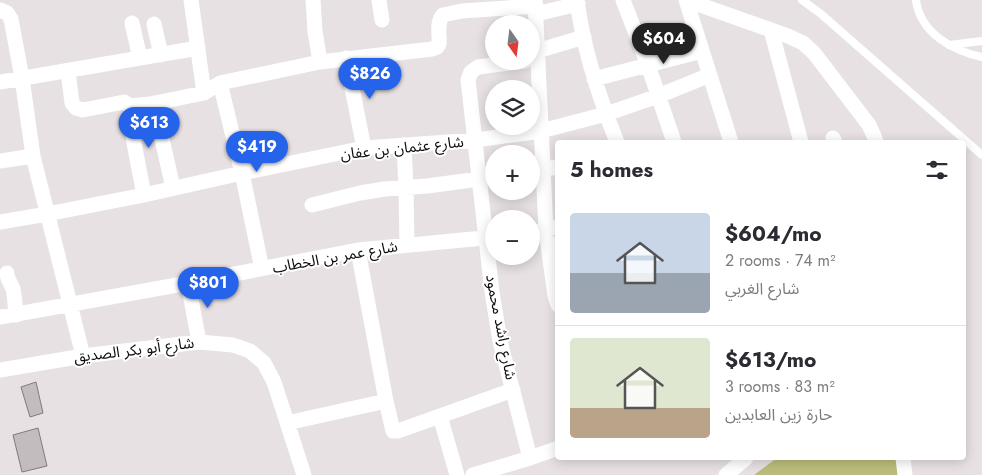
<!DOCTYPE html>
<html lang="en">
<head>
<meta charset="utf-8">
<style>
	:root { --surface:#fff; --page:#f2f2f3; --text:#2b2b33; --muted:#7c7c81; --line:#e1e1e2; --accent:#2563eb }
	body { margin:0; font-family:Jost,"Noto Sans Arabic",sans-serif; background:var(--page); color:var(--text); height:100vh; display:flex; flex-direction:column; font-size:19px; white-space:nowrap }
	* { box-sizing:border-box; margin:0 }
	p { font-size:16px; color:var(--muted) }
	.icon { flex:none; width:28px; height:28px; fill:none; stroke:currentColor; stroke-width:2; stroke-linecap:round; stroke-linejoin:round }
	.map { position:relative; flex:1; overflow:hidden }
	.sheet { position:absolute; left:555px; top:140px; width:411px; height:320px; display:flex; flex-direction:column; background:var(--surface); border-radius:5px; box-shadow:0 2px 12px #0003 }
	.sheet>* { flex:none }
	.needle { width:32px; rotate:166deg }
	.fabs { position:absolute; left:485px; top:15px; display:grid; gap:10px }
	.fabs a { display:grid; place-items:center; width:55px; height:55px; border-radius:50%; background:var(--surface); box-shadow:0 2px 12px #0003; font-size:25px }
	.price { position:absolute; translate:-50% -42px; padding:0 11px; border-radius:18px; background:var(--accent); color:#fff; font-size:16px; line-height:32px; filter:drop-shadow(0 1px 2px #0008) }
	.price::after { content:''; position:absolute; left:50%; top:30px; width:15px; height:11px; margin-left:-8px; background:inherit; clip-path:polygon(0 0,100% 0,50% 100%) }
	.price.selected { background:#222; color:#fff }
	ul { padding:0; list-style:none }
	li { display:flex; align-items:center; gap:15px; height:125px; padding:0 15px }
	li+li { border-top:1px solid var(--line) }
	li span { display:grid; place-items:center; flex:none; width:140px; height:100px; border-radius:5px; color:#555 }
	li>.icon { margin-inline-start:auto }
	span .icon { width:60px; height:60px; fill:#fffc; stroke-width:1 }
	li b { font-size:21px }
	h2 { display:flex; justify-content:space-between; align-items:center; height:60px; padding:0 15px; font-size:21px }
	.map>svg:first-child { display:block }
	.green { fill:#babd7a }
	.building { fill:#c2bcbf; stroke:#807b7d }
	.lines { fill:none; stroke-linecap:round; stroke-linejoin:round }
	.lane { stroke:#fff; stroke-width:8 }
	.street { stroke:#fff; stroke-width:15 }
	.labels { text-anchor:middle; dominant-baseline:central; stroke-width:4; stroke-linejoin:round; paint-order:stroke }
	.street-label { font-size:15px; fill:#0e0c0d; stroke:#fff }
</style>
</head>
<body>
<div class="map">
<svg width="982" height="475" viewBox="0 0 982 475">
	<rect width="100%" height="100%" fill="#e7e1e4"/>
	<!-- green -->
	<path class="green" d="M777,458H900L902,475H754Z"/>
	<!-- building -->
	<path class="building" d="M36,382L43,413L30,417L21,387Z
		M38,428L47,466L22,472L13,435Z"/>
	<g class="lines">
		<!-- lane -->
		<path class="lane" d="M802,0L821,14L982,155
			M916,0C920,33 953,51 982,57
			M949,45L982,41"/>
		<!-- street -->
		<path class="street" d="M191,0L204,93
			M313,0L315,31L320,62
			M379,0L382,20
			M535,0L546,230L555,296L558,305
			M577,0C583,49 599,97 617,142
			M623,0L648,65L674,142
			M686,0L788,36L803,43L814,53L869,125L874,136L876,142
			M686,0L731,142
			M0,10L7,13L11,19L22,78L33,156L83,356
			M536,14L578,4
			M132,23L140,58
			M154,24L161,55
			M771,30L801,142
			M537,51L584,37
			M346,58L364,148
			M525,61L478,67L471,72L468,80L492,292L500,341L530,458
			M68,71L72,103L76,108L83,110L124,102L130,106
			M594,79L702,51
			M0,82L198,48
			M220,83L242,173L262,269
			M154,103L173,188
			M833,138L835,142
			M404,145L406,188L407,245
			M0,161L33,156
			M531,171L558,167
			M144,195L134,143L130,106L150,104L204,93L220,83L320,62L432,49L437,47L439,44C440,35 436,23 443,15L462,11L536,6
			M312,205L360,193L385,189L427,186L494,177
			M0,222L47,214L144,195L242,173L364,148L476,140L541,131L606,114L658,96L710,75
			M531,232L558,227
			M358,250L386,401L393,431H398L513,390
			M7,273C7,280 11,283 13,289C15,297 15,306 16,315
			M188,283L199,342
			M0,317L188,283L358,250L494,237
			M0,370L83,356L199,342L233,345L250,351L264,363L274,382L304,475
			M440,416L457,475
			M287,423L386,401
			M903,458L905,475
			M473,475L530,458L558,448
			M726,475L746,458"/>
	</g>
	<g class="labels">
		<!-- street labels -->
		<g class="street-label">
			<text transform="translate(402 148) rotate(-6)">شارع عثمان بن عفان</text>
			<text transform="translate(335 257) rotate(-10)">شارع عمر بن الخطاب</text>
			<text transform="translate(501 327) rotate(79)">شارع راشد محمود</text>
			<text transform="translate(134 350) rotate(-7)">شارع أبو بكر الصديق</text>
		</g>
	</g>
</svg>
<div class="fabs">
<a><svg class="needle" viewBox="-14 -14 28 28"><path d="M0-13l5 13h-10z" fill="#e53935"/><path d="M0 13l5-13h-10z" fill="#7c7c81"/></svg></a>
<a><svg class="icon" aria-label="layers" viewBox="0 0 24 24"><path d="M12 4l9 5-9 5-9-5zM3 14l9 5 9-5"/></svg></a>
<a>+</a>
<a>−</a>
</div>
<b class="price selected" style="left:664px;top:65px">$604</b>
<b class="price" style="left:370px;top:100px">$826</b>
<b class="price" style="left:149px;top:149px">$613</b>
<b class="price" style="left:257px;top:173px">$419</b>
<b class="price" style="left:208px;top:309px">$801</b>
<section class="sheet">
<h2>5 homes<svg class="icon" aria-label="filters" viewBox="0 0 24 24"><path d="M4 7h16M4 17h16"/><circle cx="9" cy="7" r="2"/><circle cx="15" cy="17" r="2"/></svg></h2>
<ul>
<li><span style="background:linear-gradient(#c9d6e8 60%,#9aa5b1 0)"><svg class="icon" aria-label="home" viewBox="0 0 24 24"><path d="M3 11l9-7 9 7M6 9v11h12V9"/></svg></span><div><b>$604/mo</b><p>2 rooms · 74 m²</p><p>شارع الغربي</p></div></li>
<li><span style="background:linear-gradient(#dfe7d0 70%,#b9a48a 0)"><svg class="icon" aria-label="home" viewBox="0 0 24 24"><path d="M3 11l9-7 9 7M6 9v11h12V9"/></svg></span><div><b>$613/mo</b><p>3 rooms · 83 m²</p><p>حارة زين العابدين</p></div></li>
</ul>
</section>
</div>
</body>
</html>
